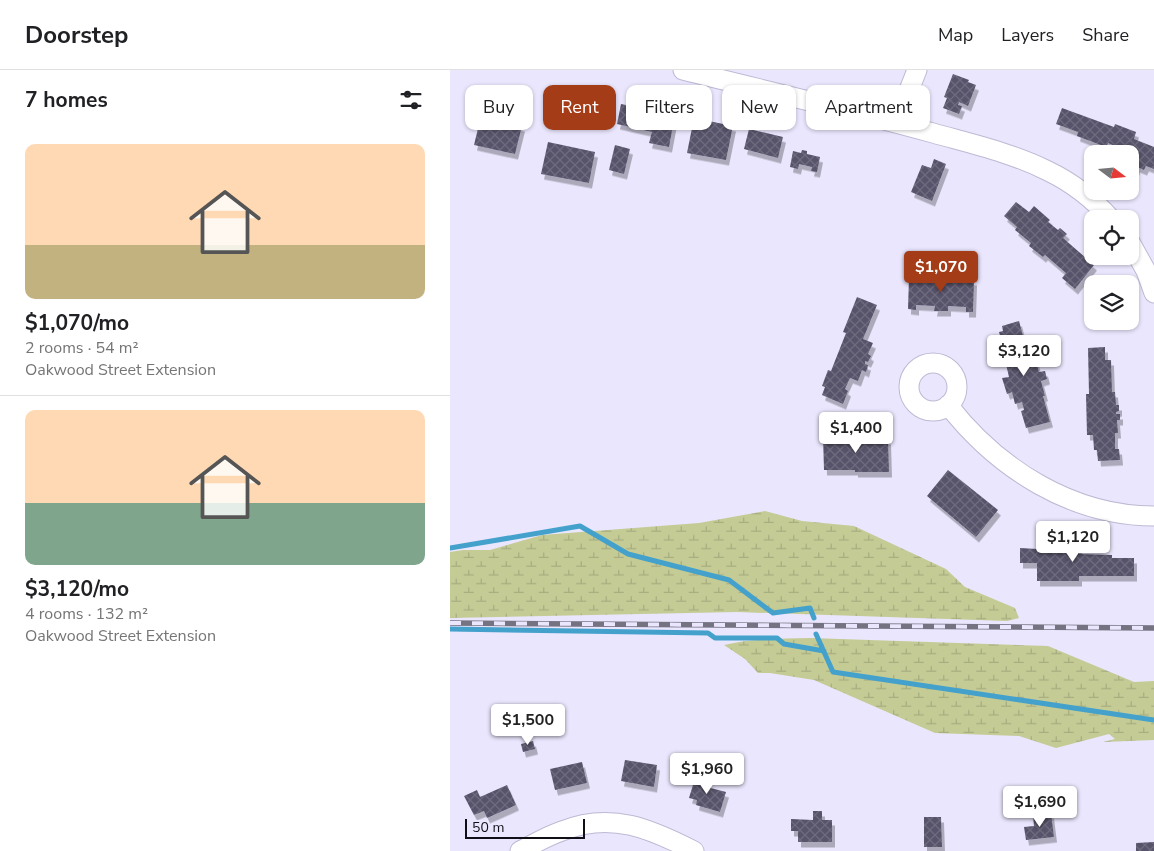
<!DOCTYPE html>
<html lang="en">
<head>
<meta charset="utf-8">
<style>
	:root { --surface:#fff; --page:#f2f2f2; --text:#202124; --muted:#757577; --line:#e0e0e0; --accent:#a33c17 }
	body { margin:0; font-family:"Nunito Sans",sans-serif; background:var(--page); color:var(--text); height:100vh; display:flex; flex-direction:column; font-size:19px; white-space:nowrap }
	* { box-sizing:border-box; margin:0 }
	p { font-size:16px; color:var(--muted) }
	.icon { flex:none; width:28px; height:28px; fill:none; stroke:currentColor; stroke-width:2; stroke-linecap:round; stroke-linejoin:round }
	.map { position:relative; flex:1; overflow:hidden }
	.details { display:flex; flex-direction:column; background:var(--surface); width:450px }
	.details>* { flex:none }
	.guide { position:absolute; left:15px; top:15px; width:475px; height:45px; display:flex; gap:10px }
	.needle { width:32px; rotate:106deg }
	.buttons { position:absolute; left:634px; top:75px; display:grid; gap:10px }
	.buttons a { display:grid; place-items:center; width:55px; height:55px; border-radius:10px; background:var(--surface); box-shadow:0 1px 4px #0004; font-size:25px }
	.scale { position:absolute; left:15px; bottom:12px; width:120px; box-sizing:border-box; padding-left:5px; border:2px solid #100e17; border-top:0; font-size:14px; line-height:18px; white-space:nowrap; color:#100e17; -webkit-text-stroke:4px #eae6fd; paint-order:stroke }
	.price { position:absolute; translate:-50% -42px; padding:0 11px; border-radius:5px; background:#fff; color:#222; font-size:16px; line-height:32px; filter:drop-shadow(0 1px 2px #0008) }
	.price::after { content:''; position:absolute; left:50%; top:30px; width:15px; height:11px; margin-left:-8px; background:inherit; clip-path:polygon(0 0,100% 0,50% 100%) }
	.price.active { background:var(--accent); color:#fff }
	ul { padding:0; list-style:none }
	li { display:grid; align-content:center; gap:10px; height:265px; padding:0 25px }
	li+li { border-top:1px solid var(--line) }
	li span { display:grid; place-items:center; height:155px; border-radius:10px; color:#555 }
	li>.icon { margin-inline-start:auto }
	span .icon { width:90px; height:90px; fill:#fffc; stroke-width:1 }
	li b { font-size:21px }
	h2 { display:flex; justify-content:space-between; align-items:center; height:60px; padding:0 25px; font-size:21px }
	.tag { padding:0 18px; border-radius:10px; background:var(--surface); box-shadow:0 1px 4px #0004; font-size:18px; line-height:45px }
	.tag.active { background:var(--accent); color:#fff }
	header { display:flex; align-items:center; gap:30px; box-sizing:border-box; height:70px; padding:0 25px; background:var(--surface); border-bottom:1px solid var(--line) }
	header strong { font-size:24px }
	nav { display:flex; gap:28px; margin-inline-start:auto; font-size:18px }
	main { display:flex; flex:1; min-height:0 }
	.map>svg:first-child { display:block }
	.wetland { fill:url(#wetland-marsh) }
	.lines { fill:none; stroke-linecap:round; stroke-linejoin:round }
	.stream { stroke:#43a1cb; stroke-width:5 }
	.building { fill:url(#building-cross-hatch); filter:url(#shadow) }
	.minor-casing { stroke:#beb9d4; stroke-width:21 }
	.minor { stroke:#fff; stroke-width:19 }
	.rail-casing { stroke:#757282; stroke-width:5.5 }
	.rail { stroke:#eae6fd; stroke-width:4; stroke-dasharray:11; stroke-linecap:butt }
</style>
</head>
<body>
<header>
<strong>Doorstep</strong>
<nav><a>Map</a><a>Layers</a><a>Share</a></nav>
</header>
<main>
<section class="details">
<h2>7 homes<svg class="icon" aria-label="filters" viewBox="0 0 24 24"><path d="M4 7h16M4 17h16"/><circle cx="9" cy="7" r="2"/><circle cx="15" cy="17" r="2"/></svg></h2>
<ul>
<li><span style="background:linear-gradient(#ffd9b3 65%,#c2b280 0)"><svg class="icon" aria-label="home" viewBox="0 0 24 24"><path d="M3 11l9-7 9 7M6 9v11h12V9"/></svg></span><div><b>$1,070/mo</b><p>2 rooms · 54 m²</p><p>Oakwood Street Extension</p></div></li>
<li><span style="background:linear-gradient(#ffd9b3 60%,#7fa58c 0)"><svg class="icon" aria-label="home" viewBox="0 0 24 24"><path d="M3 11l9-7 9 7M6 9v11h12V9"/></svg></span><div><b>$3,120/mo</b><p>4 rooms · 132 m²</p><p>Oakwood Street Extension</p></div></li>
</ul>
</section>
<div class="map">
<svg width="704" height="781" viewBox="0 0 704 781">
	<defs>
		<pattern id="wetland-marsh" width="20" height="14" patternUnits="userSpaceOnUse" patternTransform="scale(1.25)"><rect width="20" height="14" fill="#c5cb95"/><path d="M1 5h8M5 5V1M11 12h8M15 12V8" fill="none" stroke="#a8ad80"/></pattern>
		<pattern id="building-cross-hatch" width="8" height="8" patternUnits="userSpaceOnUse" patternTransform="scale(1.25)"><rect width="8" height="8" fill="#57526a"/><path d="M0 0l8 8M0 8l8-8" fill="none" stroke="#6f6b7e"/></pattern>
		<filter id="shadow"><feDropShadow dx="3" dy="5.5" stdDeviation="0" flood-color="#0004"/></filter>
	</defs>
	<rect width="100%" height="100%" fill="#eae6fd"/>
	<!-- wetland -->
	<path class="wetland" d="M315,441L352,451L404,456L496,499L515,517L565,538L569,548L557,551L287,542L0,548V482L13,480H40L92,465L249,453Z
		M360,568L598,576L684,612L704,611V670L653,672L665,669L659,664L606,678L569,666L485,663L364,610L320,603H308L295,589L274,575C302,568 331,569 360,568Z"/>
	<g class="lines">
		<!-- stream -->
		<path class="stream" d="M0,478L130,456L178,484L279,510L323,543L360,538L364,548
			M0,559L258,563L265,568H327L334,574L374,581
			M366,564L383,602L704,650"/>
	</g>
	<!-- building -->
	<path class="building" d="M503,4L519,10L518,12L526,15L518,36L509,32L508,35L512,36L509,44L493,38L497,28L494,27Z
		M171,34L225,45L219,77L199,73L202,62L167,54Z
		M612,38L664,57L665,54L686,62L684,69L704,77V99L696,96L694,100L687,97L685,104L680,103V84H669L663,82L665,76L658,73L656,77L627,66L628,62L606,54Z
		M31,46L72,56L65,84L24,75Z
		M244,48L283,56L276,90L237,83Z
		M299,59L333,67L328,88L294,79Z
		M98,72L145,82L139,113L91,104Z
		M165,75L180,79L174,104L159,100Z
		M352,80L357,81V84L370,87L367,102L361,101L362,97L349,94L348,99L340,97L343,81L351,83Z
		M484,89L496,94L482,131L461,122L472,95L481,98Z
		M566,132L579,142L584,136L600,150L598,152L608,160L610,158L617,164L613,168L644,195L625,219L612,208L616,203L595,185L593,187L579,176L581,173L565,160L567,157L554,146Z
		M459,207L524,210L523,242H516V237L498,236V241H484L485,236L466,235V240L458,239Z
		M407,227L427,235L413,269L423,273L418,284L421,286L418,292L415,291V294L418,295L416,302L412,300L408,311L400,308L395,319L398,321L393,334L372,325L375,317L372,316L378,300L381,301L396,263L393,262Z
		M569,251L579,288L585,286L589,302L595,301L597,309L591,311L595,326H593L600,352L576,358L571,341L574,340L572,332L565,334L562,322L557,324L552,308L559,307L556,294L558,293L549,262L553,261L552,256Z
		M655,277V290H661L662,322H665L666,335H669V341L666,342V344H670V350H667L668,363H665V379H669L670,390L648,391L647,380H644L643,365H637L636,324H639L638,278Z
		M373,366H406V369H438L439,402H405V400H374Z
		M498,400L548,440L526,467L477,426Z
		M599,472H617V475H629V484L662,485V488H684V506H629V511H587V493H570V478L588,479V475H599Z
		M83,671L85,679L73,682L71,674Z
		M175,690L207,695L204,717L171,711Z
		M132,692L137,713L105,720L100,699Z
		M246,705L255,708L253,716L276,722L270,742L246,735L247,730L239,728Z
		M57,715L66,735L37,748L34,741L24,745L14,726L27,720L30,727Z
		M363,741H372V750H382V772H348V761H341V749L363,750Z
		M601,743L604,767L576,770L574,757L584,756L583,745Z
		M474,747H491L492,777H474Z
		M704,772V781H686V773Z"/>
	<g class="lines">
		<!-- minor casing -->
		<g class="minor-casing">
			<path id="minor" d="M233,0C317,21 400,40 483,63C522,74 562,83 598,101C621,112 644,130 661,149
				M446,53L467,0
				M680,172L696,201L704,223
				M459 317a24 24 0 1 1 48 0a24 24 0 1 1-48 0Z
				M498,335C548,399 622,446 704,446
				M70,781C84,774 97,766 112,761C161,741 201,759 244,781"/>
		</g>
		<!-- minor -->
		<use href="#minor" class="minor"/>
		<!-- rail casing -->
		<g class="rail-casing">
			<path id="rail" d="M0,553L704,558"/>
		</g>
		<!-- rail -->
		<use href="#rail" class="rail"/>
	</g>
</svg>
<div class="buttons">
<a><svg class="needle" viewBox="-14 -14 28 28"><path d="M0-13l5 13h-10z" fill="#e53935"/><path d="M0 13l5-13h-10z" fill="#757577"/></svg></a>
<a><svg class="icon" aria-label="locate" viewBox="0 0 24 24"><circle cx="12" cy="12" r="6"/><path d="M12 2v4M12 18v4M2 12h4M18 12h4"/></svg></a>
<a><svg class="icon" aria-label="layers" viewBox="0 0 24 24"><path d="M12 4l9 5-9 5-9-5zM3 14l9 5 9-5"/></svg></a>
</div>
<div class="scale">50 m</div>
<b class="price active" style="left:491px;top:223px">$1,070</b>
<b class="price" style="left:574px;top:307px">$3,120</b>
<b class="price" style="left:406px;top:384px">$1,400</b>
<b class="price" style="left:623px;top:493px">$1,120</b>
<b class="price" style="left:78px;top:676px">$1,500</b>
<b class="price" style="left:257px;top:725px">$1,960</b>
<b class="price" style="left:590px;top:758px">$1,690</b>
<div class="guide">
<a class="tag">Buy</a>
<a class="tag active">Rent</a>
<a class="tag">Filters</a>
<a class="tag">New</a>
<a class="tag">Apartment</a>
</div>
</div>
</main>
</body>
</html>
